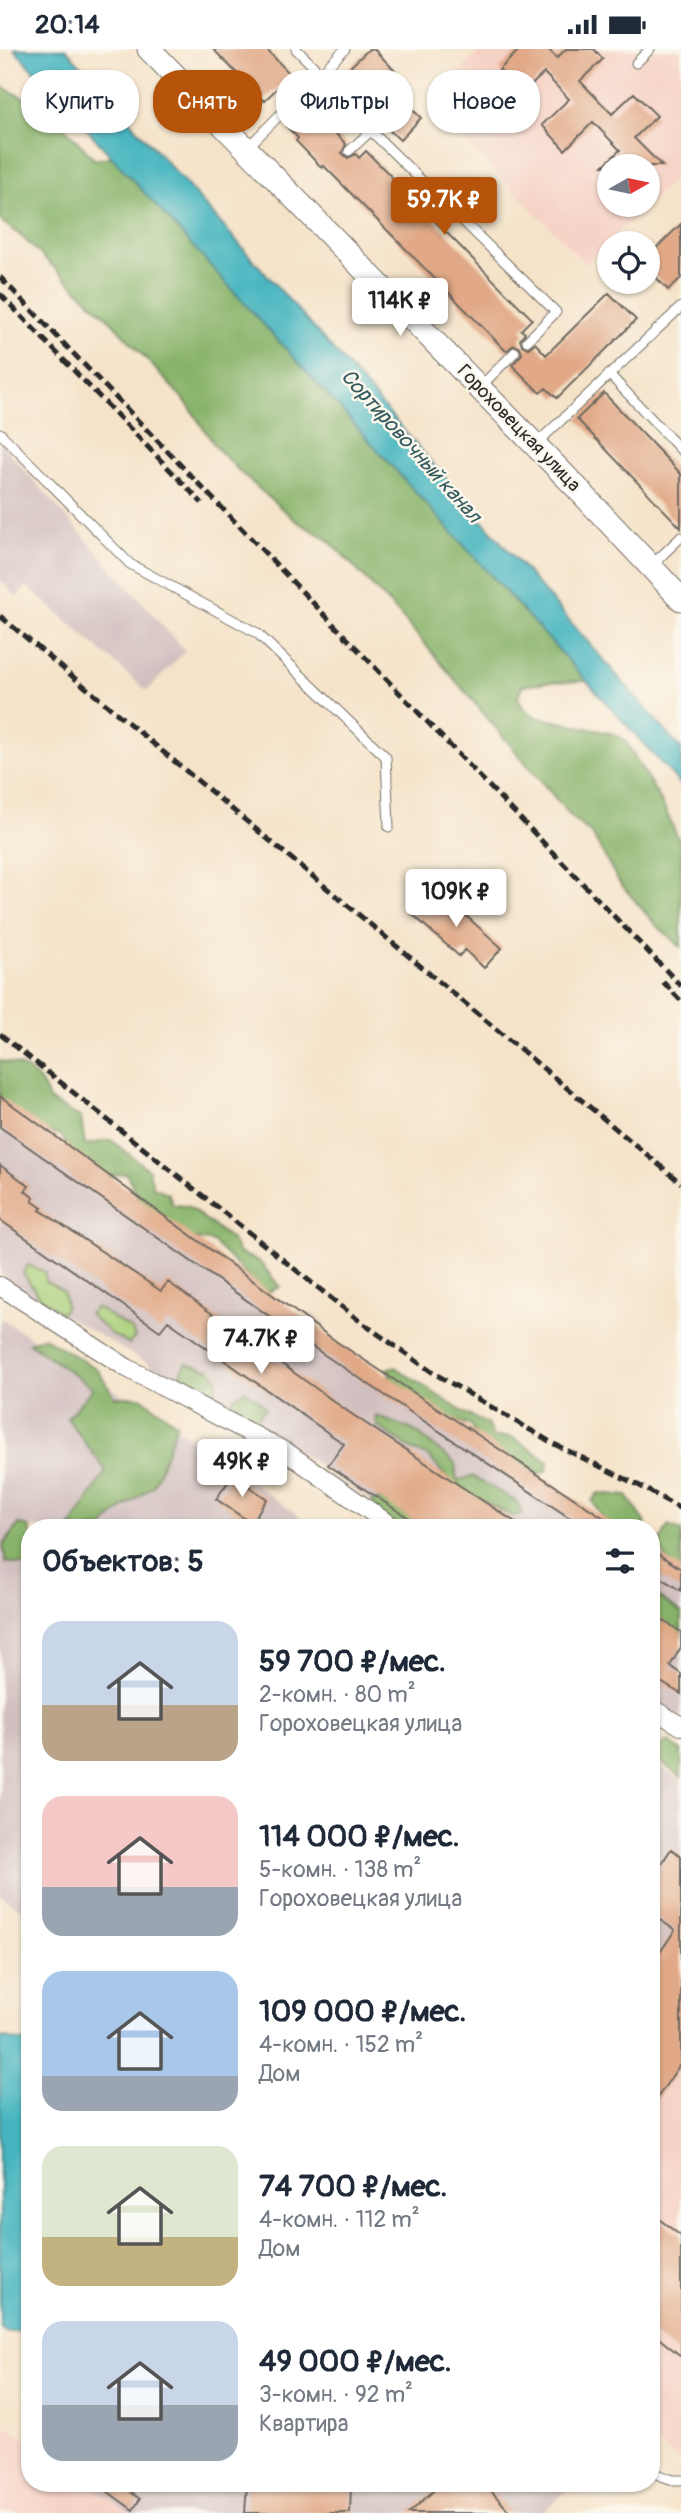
<!DOCTYPE html>
<html lang="ru">
<head>
<meta charset="utf-8">
<style>
	:root { --surface:#fff; --page:#f2f2f3; --text:#1f2937; --muted:#747a83; --accent:#b45309 }
	body { margin:0; font-family:Pangolin,sans-serif; background:var(--page); color:var(--text); height:100vh; display:flex; flex-direction:column; font-size:26px; white-space:nowrap }
	* { box-sizing:border-box; margin:0 }
	p { font-size:23px; color:var(--muted) }
	.icon { flex:none; width:38px; height:38px; fill:none; stroke:currentColor; stroke-width:2; stroke-linecap:round; stroke-linejoin:round }
	.map { position:relative; flex:1; overflow:hidden }
	.sheet { position:absolute; left:21px; top:1470px; width:639px; height:973px; display:flex; flex-direction:column; background:var(--surface); border-radius:28px; box-shadow:0 2px 5px #0004 }
	.sheet>* { flex:none }
	.hud { position:absolute; left:21px; top:21px; width:640px; height:63px; display:flex; gap:14px }
	.needle { width:46px; rotate:81deg }
	.buttons { position:absolute; left:597px; top:105px; display:grid; gap:14px }
	.buttons a { display:grid; place-items:center; width:63px; height:63px; border-radius:50%; background:var(--surface); box-shadow:0 2px 5px #0004; font-size:35px }
	.price { position:absolute; translate:-50% -60px; padding:0 16px; border-radius:7px; background:#fff; color:#222; font-size:23px; line-height:46px; filter:drop-shadow(0 2px 4px #0008) }
	.price::after { content:''; position:absolute; left:50%; top:42px; width:21px; height:16px; margin-left:-10px; background:inherit; clip-path:polygon(0 0,100% 0,50% 100%) }
	.price.selected { background:var(--accent); color:#fff }
	ul { padding:0; list-style:none }
	li { display:flex; align-items:center; gap:21px; height:175px; padding:0 21px }
	li span { display:grid; place-items:center; flex:none; width:196px; height:140px; border-radius:21px; color:#555 }
	li>.icon { margin-inline-start:auto }
	span .icon { width:84px; height:84px; fill:#fffc; stroke-width:1 }
	li b { font-size:30px }
	h2 { display:flex; justify-content:space-between; align-items:center; height:84px; padding:0 21px; font-size:30px }
	.tag { padding:0 24px; border-radius:28px; background:var(--surface); box-shadow:0 2px 5px #0004; font-size:24px; line-height:63px }
	.tag.selected { background:var(--accent); color:#fff }
	.status { display:flex; justify-content:space-between; align-items:center; height:49px; padding:0 35px; background:var(--surface); direction:ltr }
	.status svg { height:19px; fill:currentColor }
	.map>svg:first-child { display:block }
	.built { fill:#f6d1c5 }
	.industrial { fill:#d1bfbf }
	.green { fill:#aacf79; stroke:#6a7d52; stroke-width:2 }
	.forest { fill:#87b269; stroke:#596e4a; stroke-width:2 }
	.water { fill:#46b5c0; stroke:#387076; stroke-width:2 }
	.building { fill:#e1a987 }
	.lines { fill:none; stroke-linecap:round; stroke-linejoin:round }
	.service-casing { stroke:#726b62; stroke-width:11 }
	.minor-casing { stroke:#726b62; stroke-width:20 }
	.tertiary-casing { stroke:#726b62; stroke-width:25 }
	.service { stroke:#fff; stroke-width:9 }
	.minor { stroke:#fff; stroke-width:18 }
	.tertiary { stroke:#fff; stroke-width:23 }
	.rail { stroke:#2b2b2b; stroke-width:5; stroke-dasharray:10 5; stroke-linecap:butt }
	.labels { text-anchor:middle; dominant-baseline:central; stroke-width:5; stroke-linejoin:round; paint-order:stroke }
	.street-label { font-size:19px; fill:#2b2b2b; stroke:#fbf7ec }
	.water-label { font-size:21px; font-style:italic; fill:#345b5f; stroke:#fbf7ec }
</style>
</head>
<body>
<div class="status"><b>20:14</b><svg viewBox="0 0 49 12"><path d="M0 12V9h3v3zM5 12V6h3v6zM10 12V3h3v9zM15 12V0h3v12zM26 1h20v11H26zM47 4h2v5h-2z"/></svg></div>
<div class="map">
<svg width="681" height="2464" viewBox="0 0 681 2464">
	<rect width="100%" height="100%" fill="#fbf7ec"/>
	<filter id="ink" filterUnits="userSpaceOnUse"><feTurbulence type="fractalNoise" baseFrequency=".0143" numOctaves="2"/><feDisplacementMap in="SourceGraphic" scale="14" xChannelSelector="R" yChannelSelector="G"/><feConvolveMatrix kernelMatrix="1 2 1 2 8 2 1 2 1" color-interpolation-filters="sRGB"/></filter>
	<filter id="wash" filterUnits="userSpaceOnUse"><feTurbulence type="fractalNoise" baseFrequency=".00686" numOctaves="4" result="noise"/><feDisplacementMap in="SourceGraphic" scale="28" xChannelSelector="R" yChannelSelector="G"/><feGaussianBlur stdDeviation="1.57" result="paint"/><feColorMatrix in="noise" values="0 0 0 0 0 0 0 0 0 0 0 0 0 0 0 0 0 1.4 0 .05"/><feComposite in="paint" operator="in"/></filter>
	<g filter="url(#wash)">
		<rect width="100%" height="100%" fill="#f5e3c9"/>
		<!-- built -->
		<path class="built" d="M482,0H681V123L648,155V117H609V156H647L586,215L428,54Z
			M681,2014V2411L680,2412L655,2393L651,2399V2058Z
			M0,2372L30,2393V2434H88L130,2464H0Z"/>
		<!-- industrial -->
		<path class="industrial" d="M0,393L185,602L147,642L27,537L17,548L0,531Z
			M0,1047L337,1293L619,1479H408L313,1412L19,1239L0,1224Z
			M0,1269L183,1384L316,1479H30V1865L0,1846Z
			M651,1500L681,1520V1670L651,1649Z
			M651,1711L681,1732V2014L651,2058Z
			M88,2434H574L542,2464H130Z"/>
		<!-- green -->
		<path class="green" d="M28,1216L45,1223V1232L63,1242L66,1257L61,1265L38,1246L23,1224Z
			M96,1258L132,1281L135,1288L129,1295L112,1286L89,1265Z"/>
		<!-- forest -->
		<path class="forest" d="M0,37L48,61L95,111L112,107L587,632L546,633L522,637L518,648L523,659L536,668L614,685L625,691L662,754L681,796V898L655,875L619,833L592,785L573,770L401,567L341,504L327,490L296,472L241,424L216,398L186,353L112,273L21,187L0,171Z
			M0,1010L1,1012C26,1016 42,1027 49,1051L81,1069L85,1096L111,1091L149,1121L153,1138L168,1144L173,1156L187,1157L232,1191L239,1204L259,1212L280,1238L265,1244L213,1193L187,1188L143,1156L126,1124L102,1128L79,1115L61,1086L36,1080L0,1055Z
			M43,1288L97,1320L115,1348H141L177,1375L154,1436L111,1469L103,1479H70L106,1422L67,1369L93,1339L29,1294Z
			M186,1314L210,1320L218,1330L215,1344H201L180,1326Z
			M395,1318L466,1365L487,1375L493,1388H512L548,1412L547,1422L528,1429L476,1390L471,1376L442,1370L392,1336L388,1319Z
			M244,1341L259,1351L265,1359L256,1371L233,1361L232,1350Z
			M376,1367L415,1382L455,1414L457,1432L472,1427L517,1453L522,1465L512,1467L456,1439L428,1407L414,1402L377,1377Z
			M598,1444L627,1447L646,1474L642,1479L608,1477L592,1452Z
			M391,1448L435,1479H402L374,1461L372,1452Z
			M19,1475L30,1479V1517L6,1513L3,1497Z
			M668,1477L681,1482V1523L675,1521L658,1497Z
			M651,1543L681,1564V1587L651,1567Z
			M669,1693L681,1702V1728L658,1711L657,1698Z"/>
		<!-- water -->
		<path class="water" d="M14,0H66L359,330L681,700V736Z
			M0,1988L30,1994V2280L7,2283L0,2279Z"/>
		<g id="blocks">
			<!-- building -->
			<path class="building" d="M213,0H266L291,26L264,52Z
				M369,0H374L398,25L336,85L346,95L342,104L348,109L356,105L359,109L366,102L532,270L521,281L525,284L520,291L522,296L528,299L535,294L546,306L609,244L636,271L557,349L546,339L540,344L512,316L522,305L520,299L514,296L506,302L324,117L322,119L296,92L298,89L286,77L301,63L302,64Z
				M520,0H548L557,9L566,0H594L603,10L580,32L612,65L634,44L657,67L634,89L662,117H603L620,101L593,73L565,101L542,76L569,50L544,24L522,45L499,21Z
				M411,59L421,69L400,91L390,82Z
				M681,175V229L668,241L648,220V207Z
				M604,344L681,425V479L577,370Z
				M435,839L502,899L484,919L465,901L459,907L412,865Z
				M0,1047L337,1293L619,1479H585L326,1307L0,1078Z
				M0,1116L29,1137L25,1142L34,1149L32,1152L42,1159L40,1161L161,1242L168,1233L350,1364L524,1479H424L328,1416L344,1395L168,1272L160,1282L0,1171Z
				M233,1426L267,1450L251,1474L216,1450Z
				M651,1500L681,1520V1542L651,1522Z
				M651,1563L681,1583V1598L670,1617L681,1625V1645L651,1627Z
				M671,1800L681,1807V2014L651,2058V1917L675,1881L651,1865V1831Z
				M651,2164L681,2187V2307L651,2283Z
				M96,2434H118L140,2450L133,2461Z
				M247,2434H351L350,2464H245Z
				M442,2434H484L511,2464H409Z"/>
		</g>
	</g>
	<g filter="url(#ink)">
		<use href="#blocks" fill-opacity="0" stroke="#726b62" stroke-width="2"/>
		<g class="lines">
			<!-- service casing -->
			<g class="service-casing">
				<path id="service" d="M296,0L320,24
					M636,14L650,0
					M248,98L345,0
					M349,102L371,82L556,263L527,292
					M609,325L681,401
					M479,339L515,303
					M0,384L130,515L257,584L386,708L389,778
					M535,396L681,258
					M652,516L681,488
					M651,2423L673,2431H681"/>
			</g>
			<!-- minor casing -->
			<g class="minor-casing">
				<path id="minor" d="M0,1237L127,1319L288,1404L394,1479
					M651,1659L681,1677"/>
			</g>
			<!-- tertiary casing -->
			<g class="tertiary-casing">
				<path id="tertiary" d="M149,0L577,439L681,550"/>
			</g>
			<!-- service -->
			<use href="#service" class="service"/>
			<!-- minor -->
			<use href="#minor" class="minor"/>
			<!-- tertiary -->
			<use href="#tertiary" class="tertiary"/>
			<!-- rail -->
			<path class="rail" d="M0,228L681,937
				M0,245L202,454
				M0,567L681,1134
				M663,933L681,952
				M0,985L361,1273L432,1323L554,1395L640,1437L681,1460"/>
		</g>
	</g>
	<g class="labels">
		<!-- street labels -->
		<g class="street-label">
			<text transform="translate(519 379) rotate(46)">Гороховецкая улица</text>
		</g>
		<!-- water labels -->
		<g class="water-label">
			<text transform="translate(411 397) rotate(48)">Сортировочный канал</text>
		</g>
	</g>
</svg>
<div class="buttons">
<a><svg class="needle" viewBox="-14 -14 28 28"><path d="M0-13l5 13h-10z" fill="#e53935"/><path d="M0 13l5-13h-10z" fill="#747a83"/></svg></a>
<a><svg class="icon" aria-label="locate" viewBox="0 0 24 24"><circle cx="12" cy="12" r="6"/><path d="M12 2v4M12 18v4M2 12h4M18 12h4"/></svg></a>
</div>
<b class="price selected" style="left:444px;top:188px">59.7K ₽</b>
<b class="price" style="left:400px;top:289px">114K ₽</b>
<b class="price" style="left:456px;top:880px">109K ₽</b>
<b class="price" style="left:261px;top:1327px">74.7K ₽</b>
<b class="price" style="left:242px;top:1450px">49K ₽</b>
<div class="hud">
<a class="tag">Купить</a>
<a class="tag selected">Снять</a>
<a class="tag">Фильтры</a>
<a class="tag">Новое</a>
</div>
<section class="sheet">
<h2>Объектов: 5<svg class="icon" aria-label="filters" viewBox="0 0 24 24"><path d="M4 7h16M4 17h16"/><circle cx="9" cy="7" r="2"/><circle cx="15" cy="17" r="2"/></svg></h2>
<ul>
<li><span style="background:linear-gradient(#c9d6e8 60%,#b9a48a 0)"><svg class="icon" aria-label="home" viewBox="0 0 24 24"><path d="M3 11l9-7 9 7M6 9v11h12V9"/></svg></span><div><b>59 700 ₽/мес.</b><p>2-комн. · 80 m²</p><p>Гороховецкая улица</p></div></li>
<li><span style="background:linear-gradient(#f6c9c9 65%,#9aa5b1 0)"><svg class="icon" aria-label="home" viewBox="0 0 24 24"><path d="M3 11l9-7 9 7M6 9v11h12V9"/></svg></span><div><b>114 000 ₽/мес.</b><p>5-комн. · 138 m²</p><p>Гороховецкая улица</p></div></li>
<li><span style="background:linear-gradient(#a9c7e8 75%,#9aa5b1 0)"><svg class="icon" aria-label="home" viewBox="0 0 24 24"><path d="M3 11l9-7 9 7M6 9v11h12V9"/></svg></span><div><b>109 000 ₽/мес.</b><p>4-комн. · 152 m²</p><p>Дом</p></div></li>
<li><span style="background:linear-gradient(#dfe7d0 65%,#c2b280 0)"><svg class="icon" aria-label="home" viewBox="0 0 24 24"><path d="M3 11l9-7 9 7M6 9v11h12V9"/></svg></span><div><b>74 700 ₽/мес.</b><p>4-комн. · 112 m²</p><p>Дом</p></div></li>
<li><span style="background:linear-gradient(#c9d6e8 60%,#9aa5b1 0)"><svg class="icon" aria-label="home" viewBox="0 0 24 24"><path d="M3 11l9-7 9 7M6 9v11h12V9"/></svg></span><div><b>49 000 ₽/мес.</b><p>3-комн. · 92 m²</p><p>Квартира</p></div></li>
</ul>
</section>
</div>
</body>
</html>
